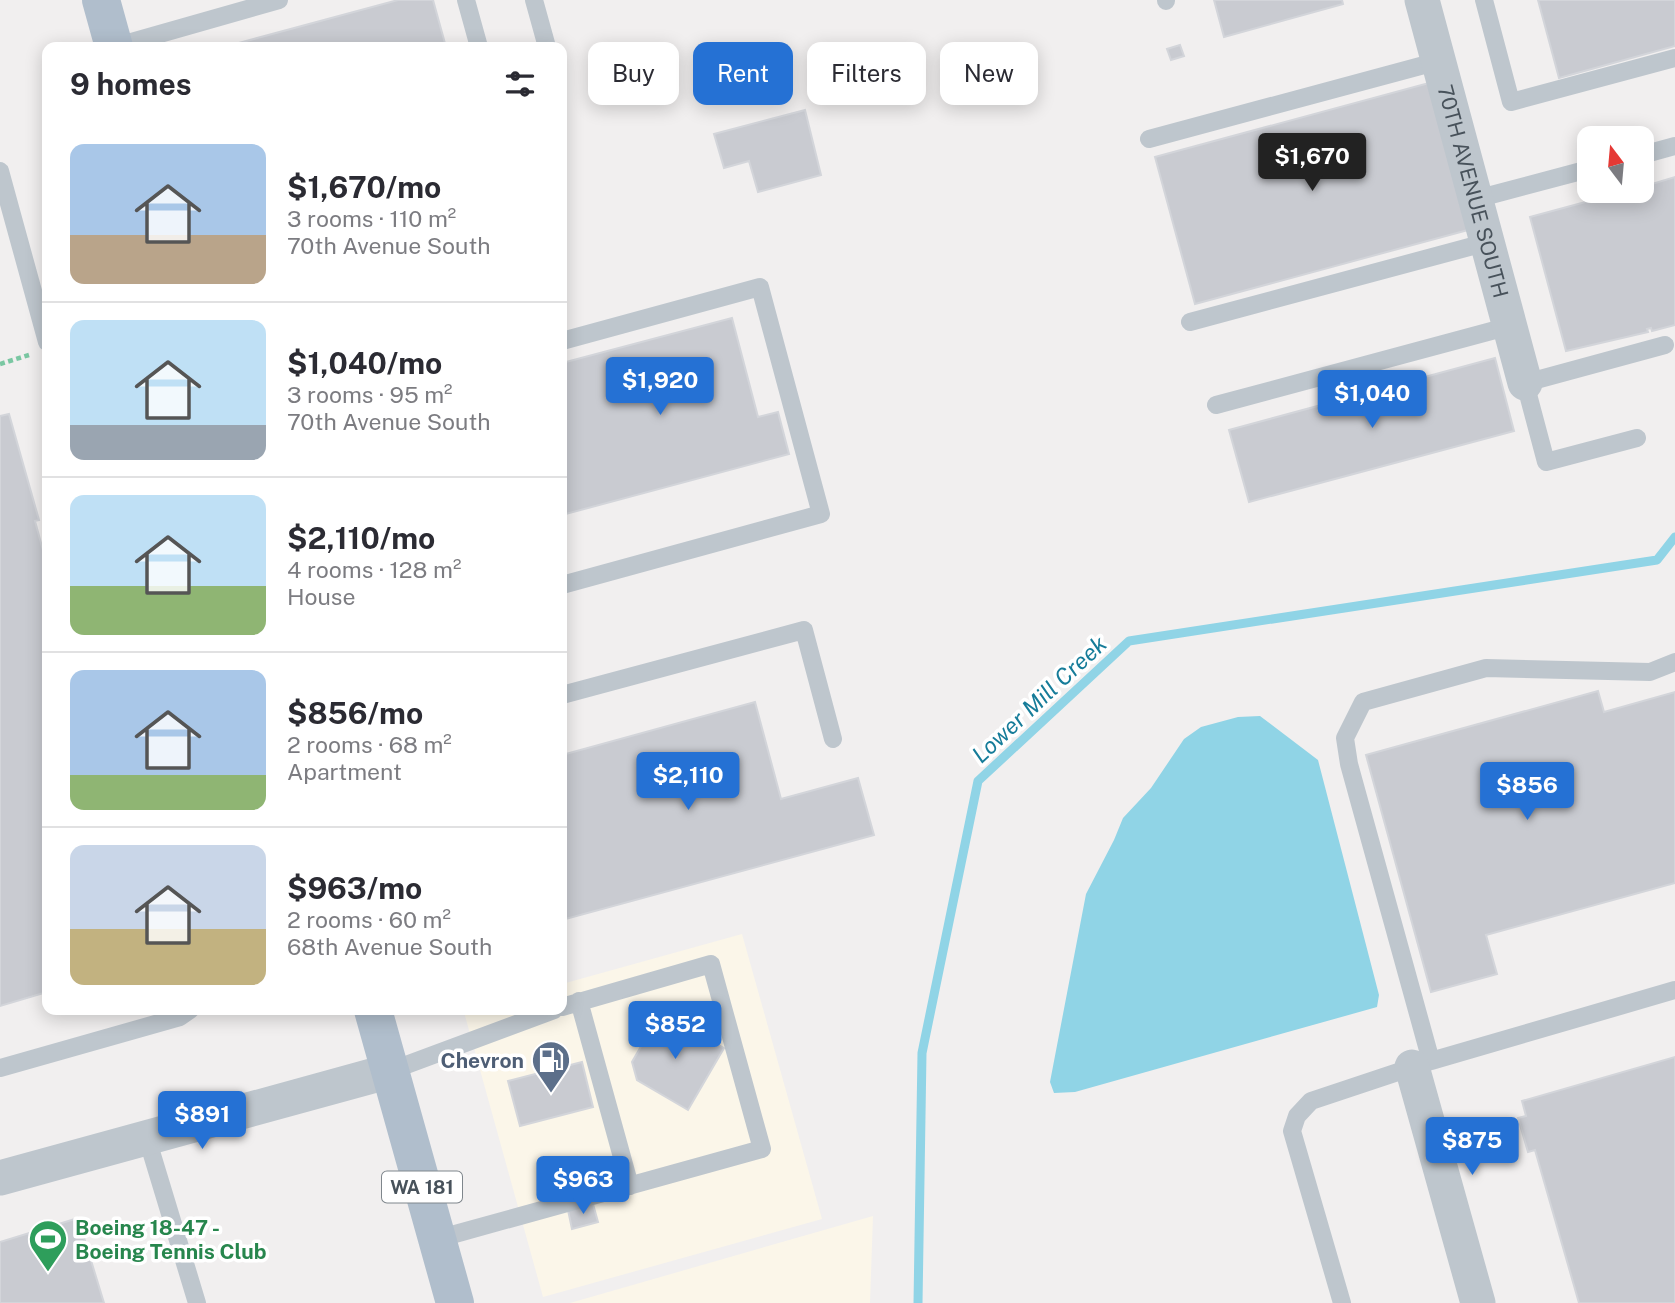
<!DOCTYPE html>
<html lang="en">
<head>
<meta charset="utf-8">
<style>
	:root { --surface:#fff; --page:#f7f7f7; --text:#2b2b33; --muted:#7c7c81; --line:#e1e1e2; --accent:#2571d4 }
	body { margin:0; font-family:"Public Sans",sans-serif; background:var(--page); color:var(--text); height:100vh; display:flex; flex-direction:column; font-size:26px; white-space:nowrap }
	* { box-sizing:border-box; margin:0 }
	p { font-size:23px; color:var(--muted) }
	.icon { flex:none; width:38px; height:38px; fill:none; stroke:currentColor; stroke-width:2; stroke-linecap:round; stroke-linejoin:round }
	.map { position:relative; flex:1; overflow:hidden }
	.sheet { position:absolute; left:42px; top:42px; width:525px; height:973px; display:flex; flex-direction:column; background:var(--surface); border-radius:14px; box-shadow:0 4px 18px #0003 }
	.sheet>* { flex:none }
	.top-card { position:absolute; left:588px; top:42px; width:665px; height:63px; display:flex; gap:14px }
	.needle { width:46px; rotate:344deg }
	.buttons { position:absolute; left:1577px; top:126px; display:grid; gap:14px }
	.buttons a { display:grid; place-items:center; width:77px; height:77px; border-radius:14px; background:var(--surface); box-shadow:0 4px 18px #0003; font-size:35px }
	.price { position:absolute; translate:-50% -60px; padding:0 16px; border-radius:7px; background:var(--accent); color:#fff; font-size:23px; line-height:46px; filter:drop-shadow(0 2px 4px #0008) }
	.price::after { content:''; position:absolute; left:50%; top:42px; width:21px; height:16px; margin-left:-10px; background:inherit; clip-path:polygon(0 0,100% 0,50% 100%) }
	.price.selected { background:#222; color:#fff }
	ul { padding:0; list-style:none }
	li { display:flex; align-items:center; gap:21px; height:175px; padding:0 28px }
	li+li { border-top:2px solid var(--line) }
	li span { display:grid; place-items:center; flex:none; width:196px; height:140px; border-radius:14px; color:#555 }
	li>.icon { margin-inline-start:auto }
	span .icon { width:84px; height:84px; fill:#fffc; stroke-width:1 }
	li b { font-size:30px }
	h2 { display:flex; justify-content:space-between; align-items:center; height:84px; padding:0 28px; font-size:30px }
	.tag { padding:0 24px; border-radius:14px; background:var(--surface); box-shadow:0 4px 18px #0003; font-size:24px; line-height:63px }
	.tag.selected { background:var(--accent); color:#fff }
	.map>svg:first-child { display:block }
	.commercial { fill:#fbf6e9 }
	.water { fill:#90d4e6 }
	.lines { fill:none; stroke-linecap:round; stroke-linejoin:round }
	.stream { stroke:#90d4e6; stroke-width:9 }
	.building { fill:#c9cbd1; stroke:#d3d5da; stroke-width:2 }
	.path { stroke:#7ac7a2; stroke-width:4.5; stroke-dasharray:5 3.5; stroke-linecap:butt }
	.service { stroke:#bec6cd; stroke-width:18 }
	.minor { stroke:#bec6cd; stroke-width:35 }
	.primary { stroke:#b0becc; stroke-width:38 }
	.labels { text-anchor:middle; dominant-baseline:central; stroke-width:7; stroke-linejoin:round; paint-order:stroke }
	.shield { fill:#fff; stroke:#7f868c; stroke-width:2 }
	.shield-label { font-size:19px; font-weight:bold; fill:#48525b }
	.street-label { font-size:21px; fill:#48525b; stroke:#fff }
	.service-label { font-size:21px; font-weight:bold; fill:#4e5e75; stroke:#fff; text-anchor:end }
	.leisure-label { font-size:21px; font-weight:bold; fill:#27864d; stroke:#fff; text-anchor:start }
	.water-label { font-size:23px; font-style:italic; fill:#167c99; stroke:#fff }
</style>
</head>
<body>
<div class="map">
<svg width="1675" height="1303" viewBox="0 0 1675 1303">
	<rect width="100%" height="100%" fill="#f1efef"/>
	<!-- commercial -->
	<path class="commercial" d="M742,934L822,1219L543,1297L464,1012L471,1010H562V984Z
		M873,1216L870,1303H570Z"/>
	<!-- water -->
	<path class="water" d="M1260,716L1318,760L1379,995L1377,1007L1075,1092L1054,1093L1050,1082L1086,894L1114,840L1123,818L1151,788L1184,739L1201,727L1238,717Z"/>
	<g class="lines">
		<!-- stream -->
		<path class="stream" d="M918,1303L922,1053L978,781L1129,641L1657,560L1675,537"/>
	</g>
	<!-- building -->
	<path class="building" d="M398,0H433L446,47H224Z
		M1214,0H1342L1343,4L1224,37Z
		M1538,0H1675V46L1559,78Z
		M1180,45L1184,56L1171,60L1167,49Z
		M1429,83L1468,230L1195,304L1155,157Z
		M805,110L821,175L758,192L749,161L724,168L714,134Z
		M1675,177V325L1652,331L1651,328L1647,329L1648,332L1566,351L1530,217L1626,191H1642V187Z
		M732,318L758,417L778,412L789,454L562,515V363Z
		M1495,358L1514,431L1249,502L1229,430Z
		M9,414L39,520L35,521L47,565V992L0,1006V416Z
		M1598,691L1604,712L1675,692V883L1486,935L1497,974L1431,992L1366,755Z
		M755,702L781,799L858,778L874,835L562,920V755Z
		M661,1012L724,1048L688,1110L637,1080L632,1062Z
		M1675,1057V1303H1579L1535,1150L1528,1152L1518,1118L1526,1116L1522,1101Z
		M582,1062L593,1107L520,1126L508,1081Z
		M593,1204L598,1222L572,1229L568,1210Z
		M78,1218L104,1303H0V1242Z"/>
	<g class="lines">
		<!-- path -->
		<path class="path" d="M0,364L29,355"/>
		<!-- service -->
		<path class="service" d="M466,0L479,47
			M534,0L547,47
			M1166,0V1
			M1484,0L1511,102L1675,58
			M114,47L279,0
			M1149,139L1439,61
			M1642,155L1675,146
			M0,171L47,342
			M1476,199L1589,169
			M1190,322L1488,242
			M562,341L760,287L821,514L562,585
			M1216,405L1510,326
			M1637,438L1546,462L1525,383L1665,345
			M562,695L804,630L833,739
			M579,1001L630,1186
			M1431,1061L1349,764L1345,738L1363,702L1486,668L1650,672L1675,662
			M0,1068L180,1017L190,1010
			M390,1071L554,1010
			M147,1138L197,1303
			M437,1239L762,1149L711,964L562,1007
			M1342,1303L1292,1131L1297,1116L1311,1101L1431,1061L1675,990"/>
		<!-- minor -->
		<g class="minor">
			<path id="s1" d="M1422,0L1525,383"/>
			<path d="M1412,1067L1478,1303"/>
			<path d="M0,1178L390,1071"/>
		</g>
		<!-- primary -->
		<path class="primary" d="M101,0L114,47
			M373,1010L455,1303"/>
	</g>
	<!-- icons -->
	<defs>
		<g id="fuel-pin" transform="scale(2.0125)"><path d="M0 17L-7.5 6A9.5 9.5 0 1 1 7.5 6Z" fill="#5c6f8a" stroke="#fff"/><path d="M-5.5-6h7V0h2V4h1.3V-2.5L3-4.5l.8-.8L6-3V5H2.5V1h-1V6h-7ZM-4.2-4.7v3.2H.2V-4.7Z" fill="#fff"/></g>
		<g id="stadium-pin" transform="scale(2.0125)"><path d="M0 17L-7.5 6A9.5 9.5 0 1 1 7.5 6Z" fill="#2e9e5b" stroke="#fff"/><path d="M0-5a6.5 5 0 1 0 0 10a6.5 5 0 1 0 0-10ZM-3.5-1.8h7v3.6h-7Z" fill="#fff"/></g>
	</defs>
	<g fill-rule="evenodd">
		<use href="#fuel-pin" x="551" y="1060"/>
		<use href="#stadium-pin" x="48" y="1239"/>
	</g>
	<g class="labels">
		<!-- shield labels -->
		<rect class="shield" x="382" y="1171.5" width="80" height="31" rx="5"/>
		<g class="shield-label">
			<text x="422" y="1187">WA 181</text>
		</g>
		<!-- street labels -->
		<g class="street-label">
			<text stroke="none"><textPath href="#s1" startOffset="198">70TH AVENUE SOUTH</textPath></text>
		</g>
		<!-- service labels -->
		<g class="service-label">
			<text x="524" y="1060">Chevron</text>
		</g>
		<!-- leisure labels -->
		<g class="leisure-label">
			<text x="75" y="1227">Boeing 18-47 -<tspan x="75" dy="24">Boeing Tennis Club</tspan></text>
		</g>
		<!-- water labels -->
		<g class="water-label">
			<text transform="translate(1039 699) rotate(-43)">Lower Mill Creek</text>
		</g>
	</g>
</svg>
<div class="buttons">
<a><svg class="needle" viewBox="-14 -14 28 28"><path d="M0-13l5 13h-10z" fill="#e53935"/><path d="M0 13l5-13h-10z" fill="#7c7c81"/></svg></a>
</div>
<b class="price selected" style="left:1312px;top:193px">$1,670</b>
<b class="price" style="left:660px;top:417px">$1,920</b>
<b class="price" style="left:1372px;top:430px">$1,040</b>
<b class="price" style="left:688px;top:812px">$2,110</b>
<b class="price" style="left:1527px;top:822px">$856</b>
<b class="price" style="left:675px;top:1061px">$852</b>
<b class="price" style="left:202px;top:1151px">$891</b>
<b class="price" style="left:1472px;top:1177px">$875</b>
<b class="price" style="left:583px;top:1216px">$963</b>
<div class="top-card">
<a class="tag">Buy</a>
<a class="tag selected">Rent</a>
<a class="tag">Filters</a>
<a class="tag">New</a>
</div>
<section class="sheet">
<h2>9 homes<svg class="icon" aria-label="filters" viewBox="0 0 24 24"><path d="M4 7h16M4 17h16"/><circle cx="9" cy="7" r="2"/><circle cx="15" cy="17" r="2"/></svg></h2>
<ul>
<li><span style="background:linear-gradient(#a9c7e8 65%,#b9a48a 0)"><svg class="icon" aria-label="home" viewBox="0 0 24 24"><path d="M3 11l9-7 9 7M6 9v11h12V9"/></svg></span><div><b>$1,670/mo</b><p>3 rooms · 110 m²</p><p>70th Avenue South</p></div></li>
<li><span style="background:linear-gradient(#bfe0f5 75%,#9aa5b1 0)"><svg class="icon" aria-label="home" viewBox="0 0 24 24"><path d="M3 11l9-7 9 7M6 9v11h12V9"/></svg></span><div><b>$1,040/mo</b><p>3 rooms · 95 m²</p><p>70th Avenue South</p></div></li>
<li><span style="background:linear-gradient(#bfe0f5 65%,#8fb573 0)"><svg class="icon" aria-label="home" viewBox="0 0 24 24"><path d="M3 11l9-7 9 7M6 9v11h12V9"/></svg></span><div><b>$2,110/mo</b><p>4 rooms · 128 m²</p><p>House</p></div></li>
<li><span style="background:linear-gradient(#a9c7e8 75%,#8fb573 0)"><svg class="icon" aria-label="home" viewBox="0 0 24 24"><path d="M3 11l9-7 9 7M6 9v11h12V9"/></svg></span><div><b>$856/mo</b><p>2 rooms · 68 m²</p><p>Apartment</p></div></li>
<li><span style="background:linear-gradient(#c9d6e8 60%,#c2b280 0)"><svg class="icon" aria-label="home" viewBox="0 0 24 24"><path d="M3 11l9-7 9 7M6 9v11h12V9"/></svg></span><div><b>$963/mo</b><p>2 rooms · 60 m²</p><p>68th Avenue South</p></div></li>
</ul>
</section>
</div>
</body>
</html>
